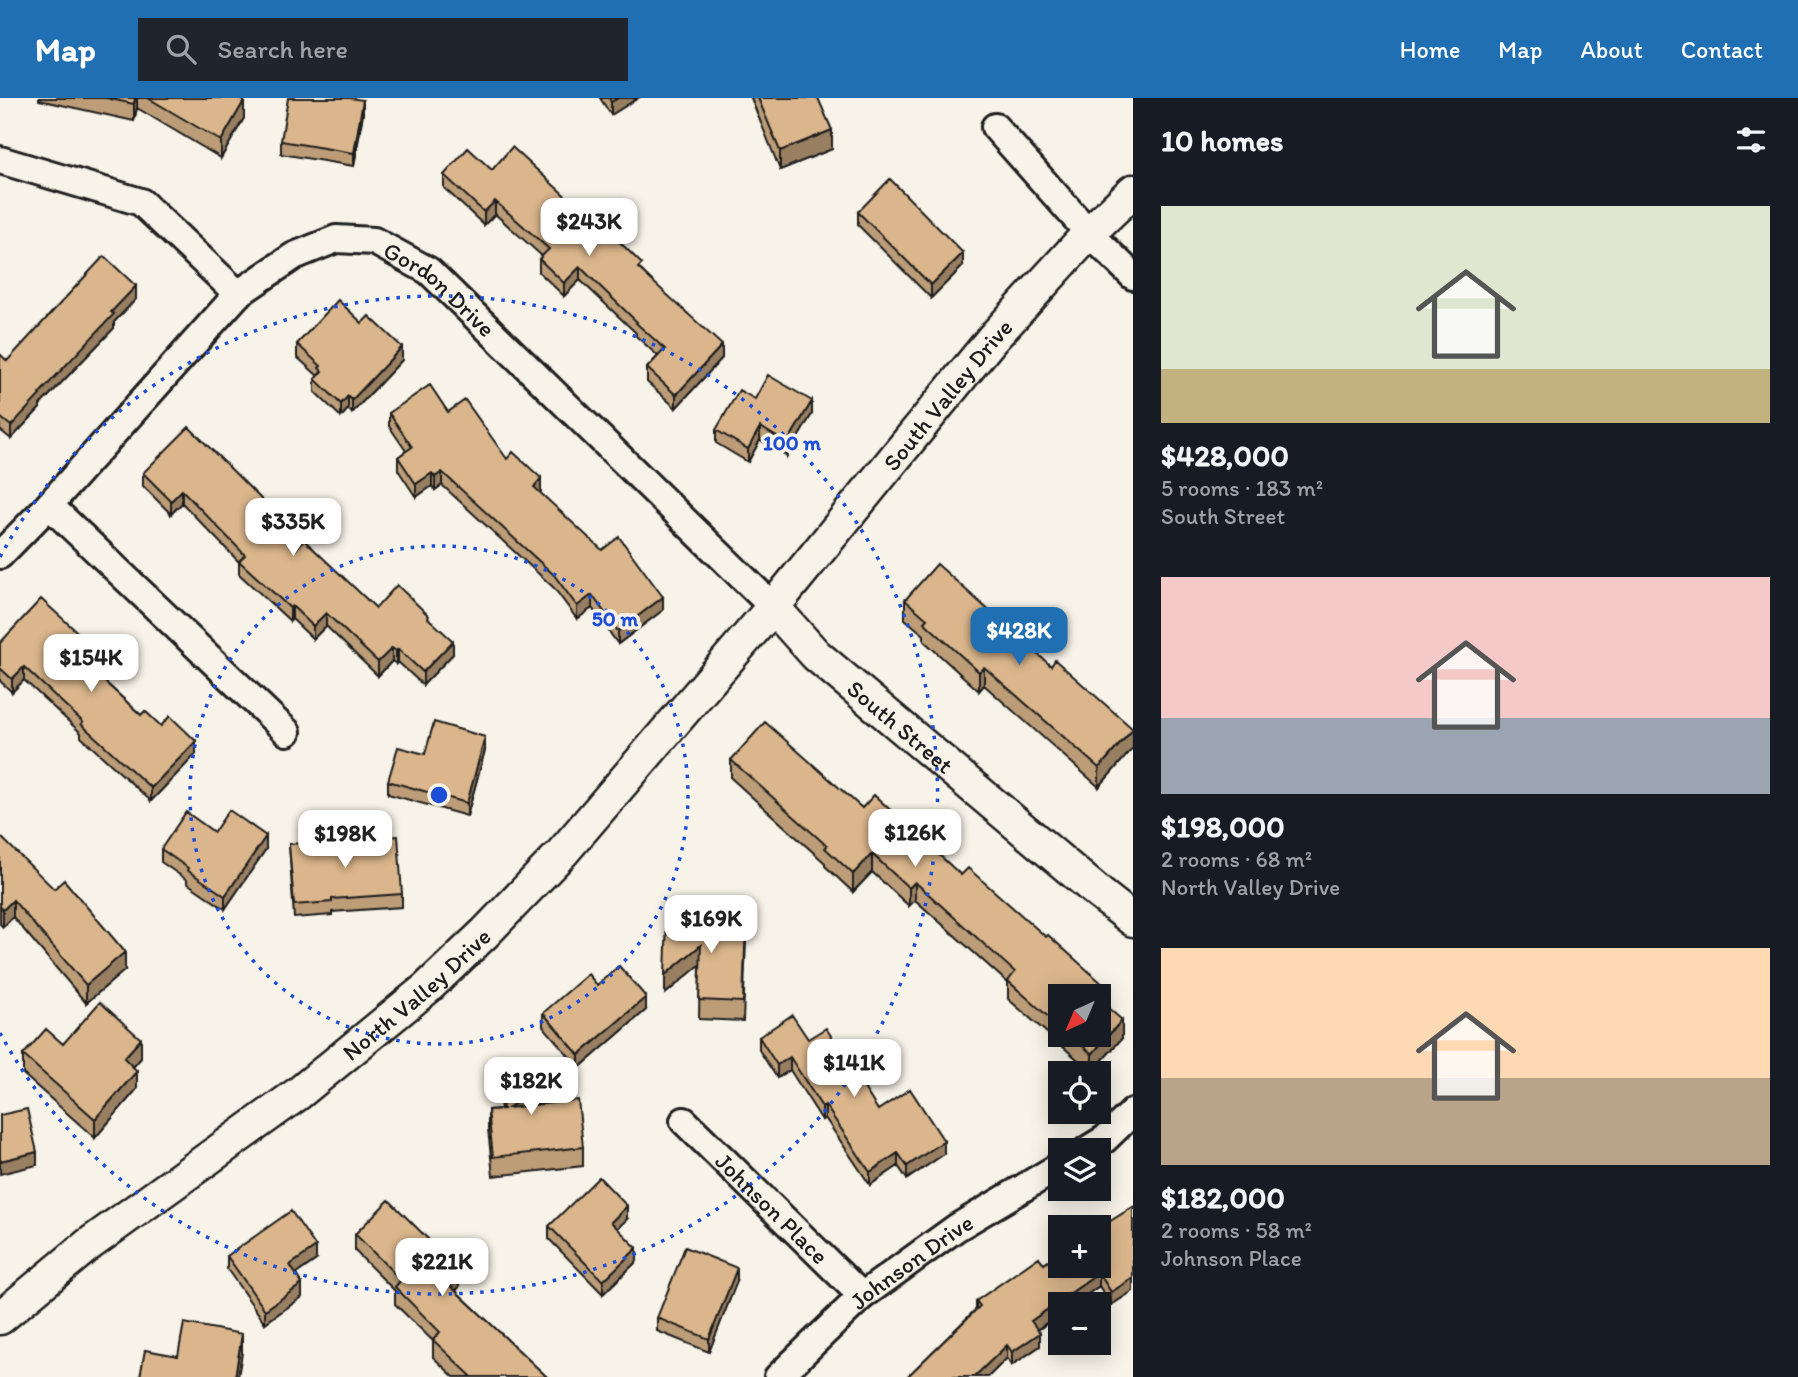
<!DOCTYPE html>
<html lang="en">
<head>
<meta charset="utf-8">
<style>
	:root { --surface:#171b24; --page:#20242c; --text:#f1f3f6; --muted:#9ea1a6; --accent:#1f6fb2 }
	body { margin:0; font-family:Itim,sans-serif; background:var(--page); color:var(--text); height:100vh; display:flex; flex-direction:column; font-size:26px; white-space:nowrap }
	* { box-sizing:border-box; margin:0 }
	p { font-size:23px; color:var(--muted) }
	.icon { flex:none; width:38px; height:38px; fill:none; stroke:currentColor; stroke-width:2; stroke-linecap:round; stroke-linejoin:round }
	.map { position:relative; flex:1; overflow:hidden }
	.side { display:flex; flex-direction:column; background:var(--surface); width:665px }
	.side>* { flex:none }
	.needle { width:46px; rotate:224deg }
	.controls { position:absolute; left:1048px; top:886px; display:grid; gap:14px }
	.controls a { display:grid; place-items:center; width:63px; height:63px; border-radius:0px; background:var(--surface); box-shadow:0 4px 18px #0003; font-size:35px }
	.price { position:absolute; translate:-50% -60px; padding:0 16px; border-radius:14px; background:#fff; color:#222; font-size:23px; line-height:46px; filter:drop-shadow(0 2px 4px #0008) }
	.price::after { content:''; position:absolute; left:50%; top:42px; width:21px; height:16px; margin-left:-10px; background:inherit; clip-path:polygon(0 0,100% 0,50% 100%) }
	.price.active { background:var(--accent); color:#fff }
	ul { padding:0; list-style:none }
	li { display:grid; align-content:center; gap:14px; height:371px; padding:0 28px }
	li span { display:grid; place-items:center; height:217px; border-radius:0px; color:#555 }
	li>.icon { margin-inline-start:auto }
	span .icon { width:126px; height:126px; fill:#fffc; stroke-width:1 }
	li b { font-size:30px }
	h2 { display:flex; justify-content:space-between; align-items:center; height:84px; padding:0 28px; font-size:30px }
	header { display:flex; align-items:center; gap:42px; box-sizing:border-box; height:98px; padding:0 35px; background:var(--accent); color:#fff }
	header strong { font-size:33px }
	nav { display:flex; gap:38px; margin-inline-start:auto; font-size:24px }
	.search { width:490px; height:63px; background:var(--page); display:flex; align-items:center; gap:18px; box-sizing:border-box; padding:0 24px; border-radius:0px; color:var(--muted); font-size:26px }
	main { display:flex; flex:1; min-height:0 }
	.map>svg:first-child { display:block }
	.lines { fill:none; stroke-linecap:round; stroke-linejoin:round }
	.minor-casing { stroke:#1c1c1c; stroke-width:32 }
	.tertiary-casing { stroke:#1c1c1c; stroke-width:37 }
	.minor { stroke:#f7f3e8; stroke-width:26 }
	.tertiary { stroke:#f7f3e8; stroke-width:32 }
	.wall { fill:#bc9d78; stroke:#1c1c1c; stroke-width:2; fill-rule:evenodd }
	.shaded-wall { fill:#997f62; stroke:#1c1c1c; stroke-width:2 }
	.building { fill:#dbb68c; stroke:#1c1c1c; stroke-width:2 }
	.ring { fill:none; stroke:#1d4ed8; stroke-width:3.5; stroke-dasharray:3.5 7 }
	.labels { text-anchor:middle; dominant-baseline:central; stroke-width:7; stroke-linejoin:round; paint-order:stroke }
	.street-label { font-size:24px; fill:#1c1c1c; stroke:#f7f3e8 }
	.centre { fill:#1d4ed8; stroke:#f7f3e8; stroke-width:3.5 }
	.ring-label { font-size:21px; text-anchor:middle; font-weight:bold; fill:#1d4ed8; stroke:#f7f3e8; stroke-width:7; stroke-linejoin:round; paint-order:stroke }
</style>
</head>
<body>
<header>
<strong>Map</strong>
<div class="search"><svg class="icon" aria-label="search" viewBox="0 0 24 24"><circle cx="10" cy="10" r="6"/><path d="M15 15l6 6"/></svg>Search here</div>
<nav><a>Home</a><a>Map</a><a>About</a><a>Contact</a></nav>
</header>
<main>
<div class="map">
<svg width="1133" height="1279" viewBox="0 0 1133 1279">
	<rect width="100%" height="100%" fill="#f7f3e8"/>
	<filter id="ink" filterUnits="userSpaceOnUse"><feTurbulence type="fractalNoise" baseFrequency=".0143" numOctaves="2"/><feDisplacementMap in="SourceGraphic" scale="14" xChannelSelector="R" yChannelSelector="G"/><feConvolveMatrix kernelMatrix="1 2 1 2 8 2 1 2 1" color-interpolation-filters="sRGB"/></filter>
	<g filter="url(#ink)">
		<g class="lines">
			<!-- minor casing -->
			<g class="minor-casing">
				<g id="minor">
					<path d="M995,29L1089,135L1133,178"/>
					<path d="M0,62L141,104L238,196"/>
					<path d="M49,407L287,634"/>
					<path id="s1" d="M0,457L49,407L238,196L294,158L336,141L374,143L429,173L773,509"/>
					<path id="s2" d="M684,1023L862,1198"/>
					<path d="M1087,1052L1105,1041L1133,1014"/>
					<path id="s3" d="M778,1279L862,1198L956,1130L1060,1068"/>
				</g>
			</g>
			<!-- tertiary casing -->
			<g class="tertiary-casing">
				<g id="tertiary">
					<path id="s4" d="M773,509L816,557L1100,796L1133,822"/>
					<path id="s5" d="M0,1220L88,1147L299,995L427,890L485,835L562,755L773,509L992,241L1089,135L1133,93"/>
				</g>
			</g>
			<!-- minor -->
			<use href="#minor" class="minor"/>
			<!-- tertiary -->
			<use href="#tertiary" class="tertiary"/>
		</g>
		<!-- wall -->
		<path class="wall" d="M39,0H239L244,20L221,60L137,10L134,23L39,2Z
			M600,0H638L611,17Z
			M751,0H818L832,51L780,72Z
			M363,15L354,68L281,56V43Z
			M492,72L642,173L722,260L676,310L647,284V270L658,258L636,238V235L580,182L564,198L539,174V161L542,158L495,116L484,127L444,90V77Z
			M858,114L963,168L931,200L858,127Z
			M136,201L114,224V230L40,307V310L11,341L0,332V259L7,263Z
			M297,246L402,262L352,315L348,311L341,319L315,294V281L318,278L297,259Z
			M755,301L812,316L787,358L760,342L748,364L716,345V332Z
			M448,314L507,361L541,393L540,395L663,512L618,546L592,510L577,521L554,490L442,387L435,392L432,388L416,399L398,372V359L406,353L389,328V315Z
			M143,375L267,420L265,422L296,451L376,510L429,521L453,556L423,587L398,564L396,566L392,563L378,578L326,528L313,541L292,521L290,523L239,476V464L182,405L171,416L143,388Z
			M905,502L1133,650L1099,689L984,587L979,593L924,543V537L905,521Z
			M0,545L96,564L90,570L141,617L161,628L196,656L151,703L81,639V635L24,582L12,594L0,583Z
			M485,652L467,718L388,696V683L425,656Z
			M731,662L862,710L961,777L1105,906L1122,940L1092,974L1008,901V885L915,802L909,808L872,774L853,794L825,768V765L731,680ZM1060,898L1099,936H1060Z
			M214,734L266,751L225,811L187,785V782L161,764V751Z
			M0,738L125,872L86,905L13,819L3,829L0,826Z
			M289,746L402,796V809L332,814V817L294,820Z
			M746,842L743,923L699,921L700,866L665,896V877Z
			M597,887L646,912L579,970L543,928V915Z
			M759,939L808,941L878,1012L944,1056L907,1081L898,1068L870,1087L825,1020L822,1022L790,972L777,980L759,952Z
			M63,946L141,960L133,969L137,991L95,1040L23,976V957Z
			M498,967L542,1001L535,1007L583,1049V1068L493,1078L488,1031V1012L501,1011L498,986Z
			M1133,1109V1193L1111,1207L1099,1188L1038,1232L1040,1248L1012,1267L1007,1260L988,1279H907L976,1211V1203L1044,1166Z
			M627,1121L617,1130L637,1163L603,1196L549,1141V1128Z
			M355,1136L459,1189L456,1193L547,1279H454L433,1259V1243L395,1206V1193L355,1153Z
			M227,1158L316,1162L296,1176L302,1199L265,1225L227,1171Z
			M737,1183L709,1254L657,1233V1220Z"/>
		<!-- shaded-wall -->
		<path class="shaded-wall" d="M135,0H137V10L134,23V6Z
			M618,0H638L611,17V4Z
			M363,2V15L354,68V55Z
			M244,3V20L221,60V43Z
			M832,32V51L780,72V53Z
			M495,103V116L484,127V114Z
			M963,155V168L931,200V187Z
			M580,169V182L564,198V185Z
			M136,188V201L114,224V230L40,307V310L11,341V328L111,214Z
			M722,247V260L676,310V297Z
			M402,249V262L352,315V302Z
			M348,298V311L341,319V306Z
			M812,303V316L787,358V345Z
			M760,329V342L748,364V351Z
			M442,374V387L435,392V379Z
			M432,375V388L416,399V386Z
			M541,380V393L534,402V389Z
			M182,392V405L171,416V403Z
			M267,407V420L258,428V415Z
			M592,497V510L577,521V508Z
			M663,499V512L618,546V533Z
			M292,508V521L290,523V510Z
			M326,515V528L313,541V528Z
			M453,543V556L423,587V574Z
			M392,550V563L378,578V564Z
			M96,551V564L83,577V564Z
			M398,551V564L396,566V553Z
			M24,569V582L12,594V581Z
			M984,569V587L979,593V574Z
			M1133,631V650L1099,689V670Z
			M485,639V652L467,718V705Z
			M196,643V656L151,703V690Z
			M266,738V751L225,811V798Z
			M872,756V774L853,794V776Z
			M915,784V802L909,808V790Z
			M13,802V819L3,829V812Z
			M701,847V866L665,896V877Z
			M125,854V872L86,905V887Z
			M1105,888V906L1099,913V898H1097Z
			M646,899V912L579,970V957Z
			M1122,922V940L1092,974V956Z
			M141,941V960L124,979V960Z
			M790,959V972L777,980V967Z
			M137,973V991L95,1040V1021Z
			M542,982V1001L509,1029V1010Z
			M825,1007V1020L822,1022V1009Z
			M944,1043V1056L907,1081V1068Z
			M37,1054V1067L0,1076V1063Z
			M898,1055V1068L870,1087V1074Z
			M627,1108V1121L611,1137V1124Z
			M316,1149V1162L290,1180V1167Z
			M637,1150V1163L603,1196V1183Z
			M737,1170V1183L709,1254V1241Z
			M459,1172V1189L447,1202V1185Z
			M1099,1175V1188L1074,1206H1060V1215L1031,1236V1223Z
			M1133,1180V1193L1111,1207V1194Z
			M302,1186V1199L265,1225V1212Z
			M1040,1235V1248L1012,1267V1254Z
			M242,1236V1255L238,1279H235Z
			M1007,1247V1260L988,1279H974Z"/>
		<!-- building -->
		<path class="building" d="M106,0H135L134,6Z
			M148,0H239L244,3L221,43Z
			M288,0H350L363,2L354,55L281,43Z
			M609,0H618L611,4Z
			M758,0H818L832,32L780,53Z
			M512,49L584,115L587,112L642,166L638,170L722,247L676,297L647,270L665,251L636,225L637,224L580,169L564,185L539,161L549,151L495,103L484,114L444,77L468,50L492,72Z
			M890,81L963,155L931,187L858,114Z
			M104,158L136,188L111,214L114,216L39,296L40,297L11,328L0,319V259L1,257L7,263Z
			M338,202L362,225L369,218L402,249L352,302L348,298L341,306L315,281L322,273L319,270L321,268L297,246Z
			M768,277L812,303L787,345L760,329L748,351L716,332L739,292L755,301Z
			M430,287L448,314L465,302L507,361L513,354L541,380L534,389L602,452L619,439L663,499L618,533L592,497L577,508L554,477L442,374L435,379L432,375L416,386L398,359L412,349L389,315Z
			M189,329L267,407L258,415L296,451L304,442L376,510L397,487L429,518L428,520L453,543L423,574L398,551L396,553L392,550L378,564L326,515L313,528L292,508L290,510L239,463L245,457L182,392L171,403L143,375Z
			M937,466L1051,568L1055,562L1133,631L1099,670L984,569L979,574L924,524L927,521L905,502Z
			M41,501L96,551L83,564L141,617L145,613L161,628L170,618L196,643L151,690L81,626L83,624L24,569L12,581L0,570V545Z
			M434,624L485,639L467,705L388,683L398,649L425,656Z
			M765,624L862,710L874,697L961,777L968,770L1046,839L1048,837L1105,888L1097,898H1060V929L1008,883L1015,874L915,784L909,790L872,756L853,776L825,750L827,748L731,662Z
			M229,712L266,738L225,798L187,772L188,770L161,751L186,714L214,734Z
			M0,738L54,791L64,782L125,854L86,887L13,802L3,812L0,808Z
			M398,738L402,796L332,801V804L294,807L289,746Z
			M667,820L746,823L743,904L699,902L701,847L665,877Z
			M619,868L646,899L579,957L543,915L588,876L597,887Z
			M1099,902L1122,922L1092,956L1069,936H1099Z
			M100,904L141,941L124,960L137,973L95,1021L23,957L46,931L63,946Z
			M792,917L808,941L826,930L878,1012L910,991L944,1043L907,1068L898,1055L870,1074L825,1007L822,1009L790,959L777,967L759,939Z
			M539,963L542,982L509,1010L578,1002L583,1049L493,1059L488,1012L503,1011L498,967Z
			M27,1011L37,1054L0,1063V1017Z
			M599,1079L627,1108L611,1124L637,1150L603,1183L549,1128Z
			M389,1102L459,1172L447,1185L547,1279H472L433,1242L440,1234L395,1189L401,1182L355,1136Z
			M1133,1109V1180L1111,1194L1099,1175L1031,1223L1040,1235L1012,1254L1007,1247L974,1279H907L980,1208L976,1203L1039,1159L1044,1166L1060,1155V1167H1099V1130Z
			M291,1113L316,1149L290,1167L302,1186L265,1212L227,1158Z
			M685,1149L737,1170L709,1241L657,1220Z
			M184,1225L242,1236L235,1279H140L145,1252L178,1258Z"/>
	</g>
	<!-- distance rings -->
	<g class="ring">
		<circle cx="439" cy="697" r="249"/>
		<path d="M0 459A499 499 0 1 1 0 935"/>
	</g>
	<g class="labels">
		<!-- street labels -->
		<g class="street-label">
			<text stroke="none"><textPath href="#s1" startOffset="586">Gordon Drive</textPath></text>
			<text stroke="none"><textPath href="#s5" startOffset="1330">South Valley Drive</textPath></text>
			<text stroke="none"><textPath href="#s4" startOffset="175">South Street</textPath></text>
			<text stroke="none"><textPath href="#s5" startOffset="528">North Valley Drive</textPath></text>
			<text stroke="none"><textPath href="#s2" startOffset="124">Johnson Place</textPath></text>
			<text stroke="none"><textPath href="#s3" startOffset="177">Johnson Drive</textPath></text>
		</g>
	</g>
	<circle cx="439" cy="697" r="10" class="centre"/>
	<g class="ring-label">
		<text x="792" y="352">100 m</text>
		<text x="615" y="528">50 m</text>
	</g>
</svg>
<div class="controls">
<a><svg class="needle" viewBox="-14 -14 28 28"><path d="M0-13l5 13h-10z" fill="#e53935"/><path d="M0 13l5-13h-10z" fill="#9ea1a6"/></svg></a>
<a><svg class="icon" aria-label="locate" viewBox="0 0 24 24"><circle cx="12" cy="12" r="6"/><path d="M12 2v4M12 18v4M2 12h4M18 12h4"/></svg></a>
<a><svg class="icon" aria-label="layers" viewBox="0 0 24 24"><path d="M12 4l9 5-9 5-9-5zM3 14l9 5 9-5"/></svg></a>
<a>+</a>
<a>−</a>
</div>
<b class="price" style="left:589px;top:160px">$243K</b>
<b class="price" style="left:293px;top:460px">$335K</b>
<b class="price active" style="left:1019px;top:569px">$428K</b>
<b class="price" style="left:91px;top:596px">$154K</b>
<b class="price" style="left:915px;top:771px">$126K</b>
<b class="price" style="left:345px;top:772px">$198K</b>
<b class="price" style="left:711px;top:857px">$169K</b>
<b class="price" style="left:854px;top:1001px">$141K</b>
<b class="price" style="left:531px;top:1019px">$182K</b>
<b class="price" style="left:442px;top:1200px">$221K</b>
</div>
<section class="side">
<h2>10 homes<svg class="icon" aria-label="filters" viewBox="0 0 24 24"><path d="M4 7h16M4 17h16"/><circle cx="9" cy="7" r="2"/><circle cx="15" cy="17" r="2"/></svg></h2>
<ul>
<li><span style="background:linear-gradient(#dfe7d0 75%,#c2b280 0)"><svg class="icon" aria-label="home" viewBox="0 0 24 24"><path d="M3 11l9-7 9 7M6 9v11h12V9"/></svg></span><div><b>$428,000</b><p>5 rooms · 183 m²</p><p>South Street</p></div></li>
<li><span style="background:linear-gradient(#f6c9c9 65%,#9aa5b1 0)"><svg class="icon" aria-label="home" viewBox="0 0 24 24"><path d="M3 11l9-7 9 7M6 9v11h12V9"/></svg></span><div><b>$198,000</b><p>2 rooms · 68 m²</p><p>North Valley Drive</p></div></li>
<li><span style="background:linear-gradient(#ffd9b3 60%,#b9a48a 0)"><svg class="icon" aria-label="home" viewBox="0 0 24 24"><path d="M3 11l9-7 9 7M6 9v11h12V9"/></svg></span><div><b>$182,000</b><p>2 rooms · 58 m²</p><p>Johnson Place</p></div></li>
</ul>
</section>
</main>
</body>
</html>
